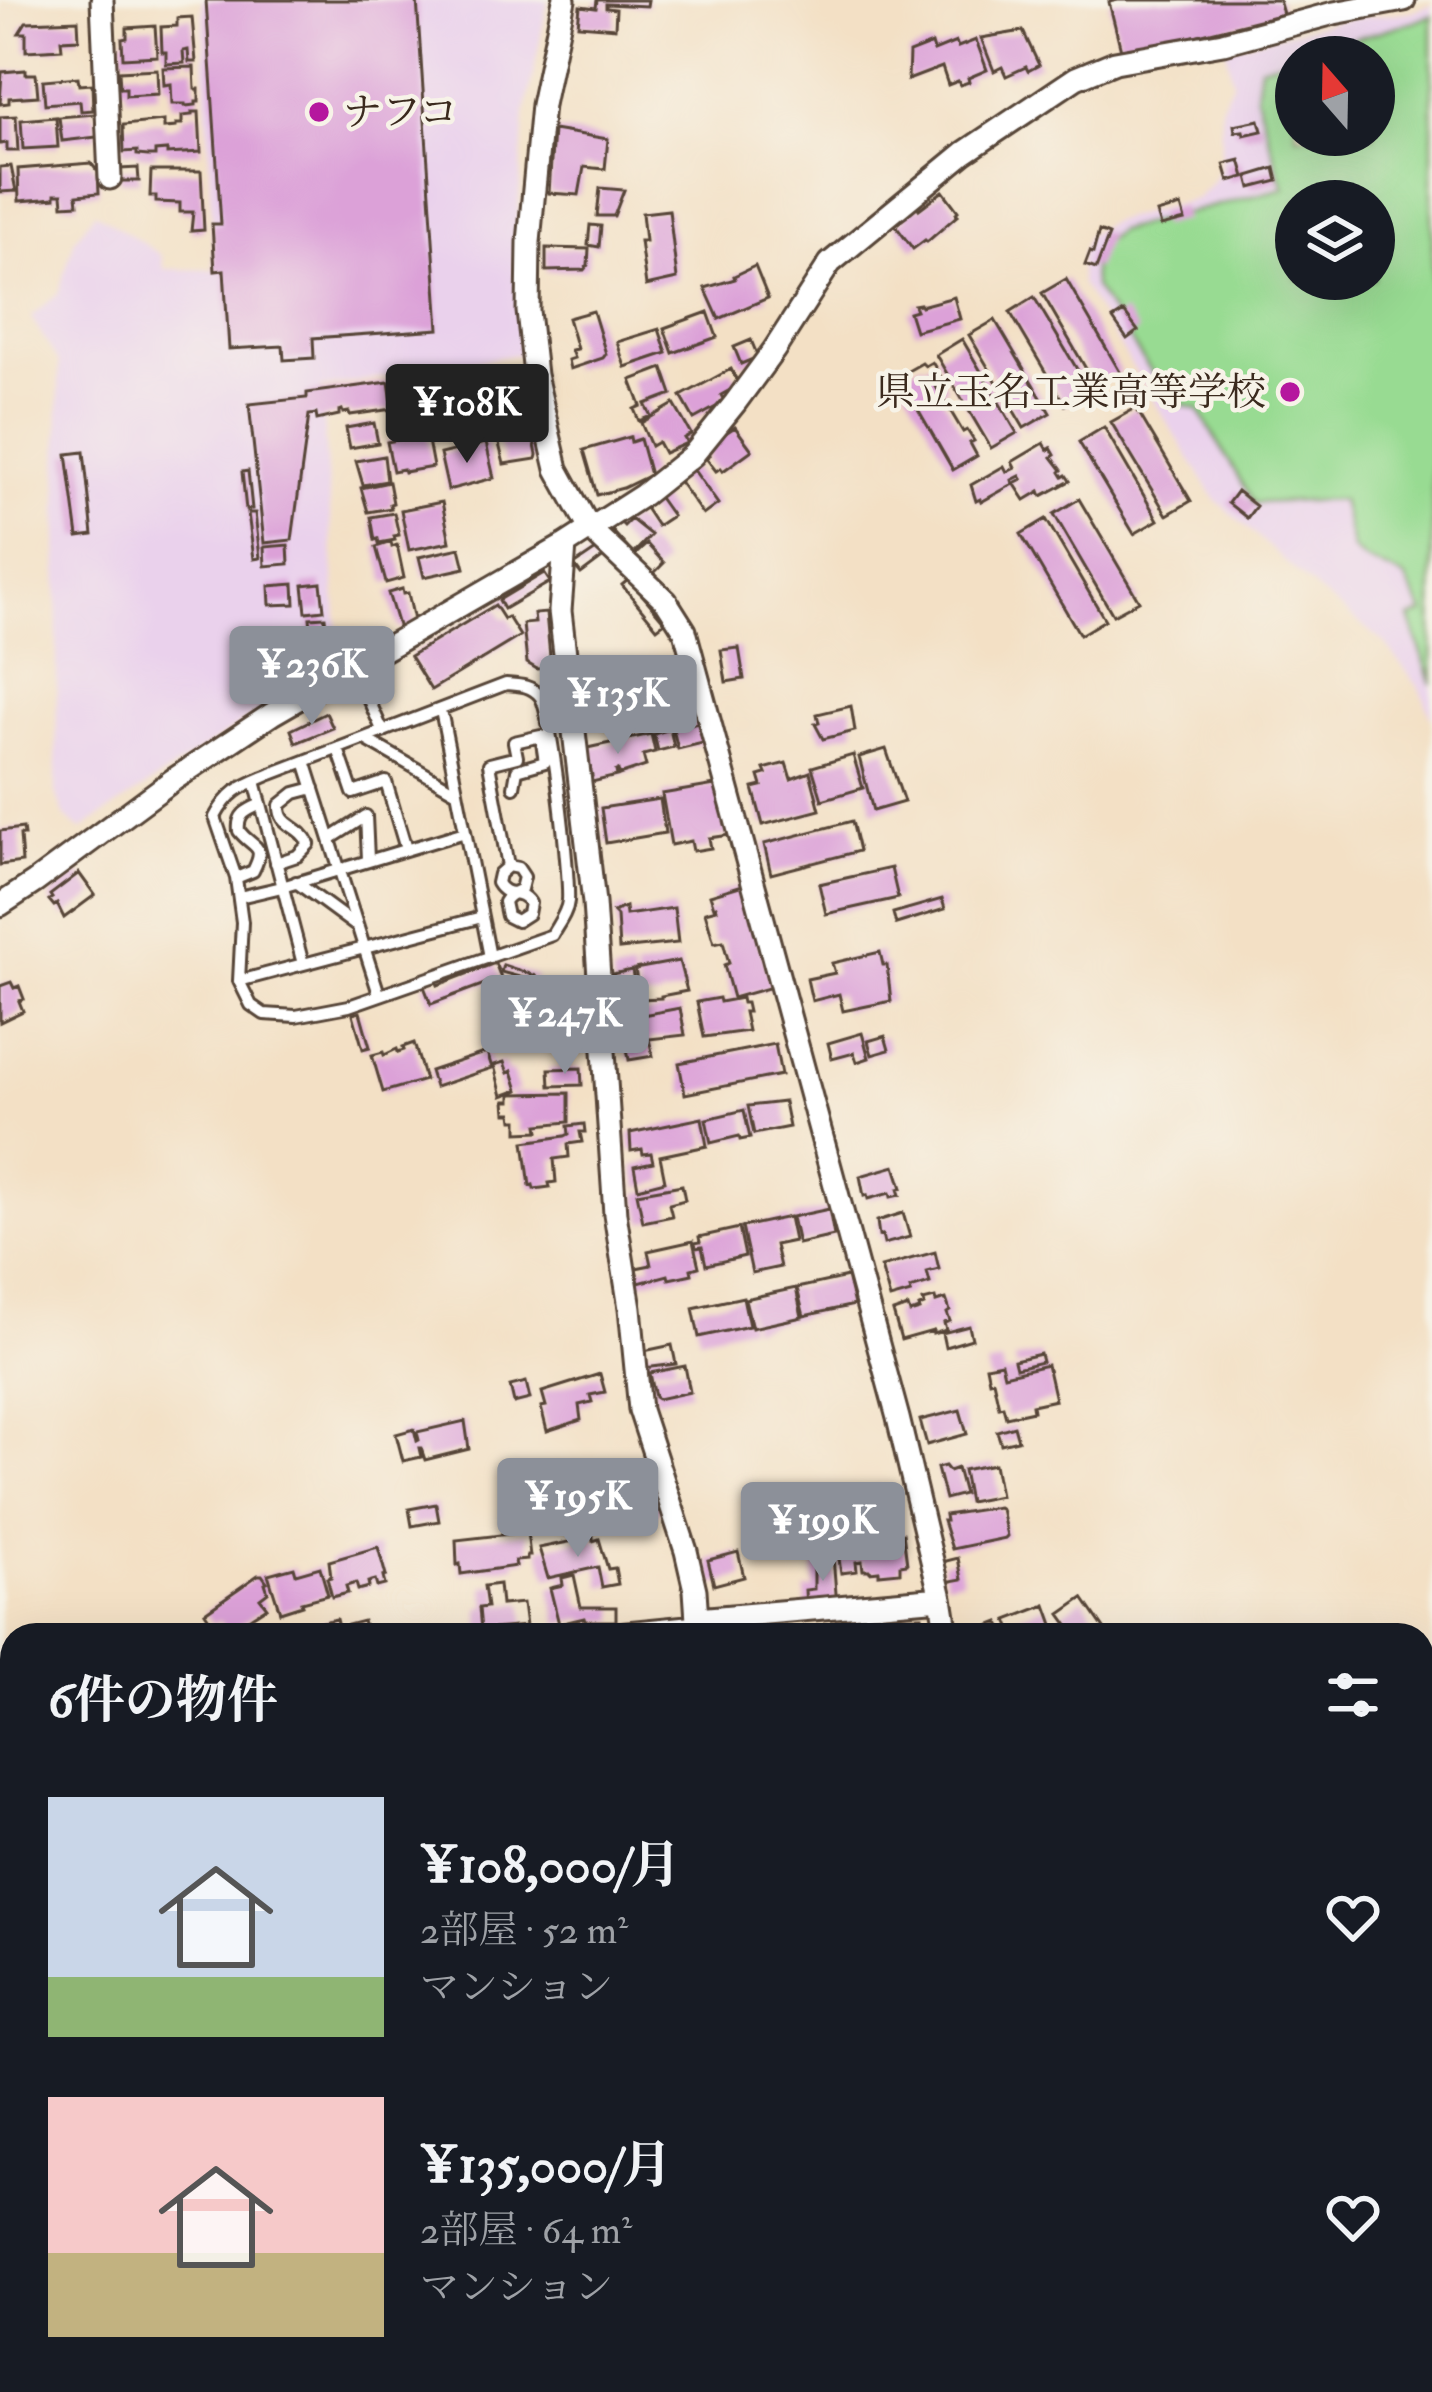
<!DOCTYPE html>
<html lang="ja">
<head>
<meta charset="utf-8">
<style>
	:root { --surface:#171b24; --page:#20242c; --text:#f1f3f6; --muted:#9ea1a6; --accent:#8c9099 }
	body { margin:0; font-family:"IM FELL Double Pica","Noto Serif JP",serif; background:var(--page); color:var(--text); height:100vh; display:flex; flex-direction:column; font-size:45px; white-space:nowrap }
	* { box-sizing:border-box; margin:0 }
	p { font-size:39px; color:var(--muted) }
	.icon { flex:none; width:66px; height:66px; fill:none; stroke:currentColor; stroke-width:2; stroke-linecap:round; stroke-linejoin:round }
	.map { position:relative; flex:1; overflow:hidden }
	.details { position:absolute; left:0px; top:1623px; width:1434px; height:771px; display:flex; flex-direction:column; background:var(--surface); border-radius:36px 36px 0 0; box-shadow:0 12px 48px #0002 }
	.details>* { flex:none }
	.needle { width:78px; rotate:340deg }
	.buttons { position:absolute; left:1275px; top:36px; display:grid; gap:24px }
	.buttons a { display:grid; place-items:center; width:120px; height:120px; border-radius:50%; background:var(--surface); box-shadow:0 12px 48px #0002; font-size:60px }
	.price { position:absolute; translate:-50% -102px; padding:0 27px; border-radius:12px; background:var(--accent); color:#fff; font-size:39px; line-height:78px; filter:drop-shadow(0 3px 6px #0008) }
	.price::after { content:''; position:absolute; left:50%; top:72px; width:36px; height:27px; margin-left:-18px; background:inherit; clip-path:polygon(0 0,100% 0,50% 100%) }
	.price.current { background:#222; color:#fff }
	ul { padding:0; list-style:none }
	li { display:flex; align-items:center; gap:36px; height:300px; padding:0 48px }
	li span { display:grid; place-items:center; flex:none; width:336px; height:240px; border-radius:0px; color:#555 }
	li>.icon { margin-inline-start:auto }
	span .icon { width:144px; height:144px; fill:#fffc; stroke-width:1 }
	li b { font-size:51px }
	h2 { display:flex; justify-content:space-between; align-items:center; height:144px; padding:0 48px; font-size:51px }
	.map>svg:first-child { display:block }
	.built { fill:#ead1ec; fill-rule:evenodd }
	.green { fill:#98db92; stroke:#6a8258; stroke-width:3; fill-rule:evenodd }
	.building { fill:#dca1d8 }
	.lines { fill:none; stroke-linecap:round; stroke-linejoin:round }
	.service-casing { stroke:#574537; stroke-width:16 }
	.minor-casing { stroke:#574537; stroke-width:27 }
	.service { stroke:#fff; stroke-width:10 }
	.minor { stroke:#fff; stroke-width:21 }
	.poi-dot { fill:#b5179e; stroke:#f7f3e8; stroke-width:4.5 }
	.labels { text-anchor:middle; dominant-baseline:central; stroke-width:9; stroke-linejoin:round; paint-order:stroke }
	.poi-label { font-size:39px; fill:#3b2a1e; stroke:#f7f3e8; text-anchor:start }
</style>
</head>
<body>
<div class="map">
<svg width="1432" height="2392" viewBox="0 0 1432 2392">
	<rect width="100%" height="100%" fill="#f7f3e8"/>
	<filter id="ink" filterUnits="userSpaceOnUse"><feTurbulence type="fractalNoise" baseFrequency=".00833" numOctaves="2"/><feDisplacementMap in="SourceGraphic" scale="24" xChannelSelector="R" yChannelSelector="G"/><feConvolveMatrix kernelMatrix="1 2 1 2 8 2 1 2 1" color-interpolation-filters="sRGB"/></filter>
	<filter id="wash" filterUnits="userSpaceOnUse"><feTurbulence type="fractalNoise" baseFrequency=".004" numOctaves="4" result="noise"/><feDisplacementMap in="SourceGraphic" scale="48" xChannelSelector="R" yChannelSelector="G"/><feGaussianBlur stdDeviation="2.7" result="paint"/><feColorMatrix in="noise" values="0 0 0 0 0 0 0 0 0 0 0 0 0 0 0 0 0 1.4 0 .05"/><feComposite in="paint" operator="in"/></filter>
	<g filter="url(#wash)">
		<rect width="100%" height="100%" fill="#f3e0c5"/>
		<!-- built -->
		<path class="built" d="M202,0H548L525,114L515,258L525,353L321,388L340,658L81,830L65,817L56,794L59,363L31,317L58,294L75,239L95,212L161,255L164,269L214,270Z
			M1432,5V719L1421,690L1384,642L1319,592L1216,500L1080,283V259L1086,237L1107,223L1196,199L1212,183L1221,165V105L1233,82L1226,48L1335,21L1415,11ZM1296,57H1374V135H1296ZM1296,201H1374V279H1296Z"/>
		<!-- green -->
		<path class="green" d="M1432,16V684L1410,618L1424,613L1405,578L1364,559L1353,550L1341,500L1254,503L1198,409L1171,401L1094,287C1088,260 1095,246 1118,231L1284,188L1256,95L1260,66ZM1296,57H1374V135H1296ZM1296,201H1374V279H1296Z"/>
		<g id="blocks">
			<!-- building -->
			<path class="building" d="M206,0H417L439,329L313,338L314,358L284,360L283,346L229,349L224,270L215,271L212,224H221Z
				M597,0H648L647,6L606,4V8L616,9L615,28L578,25L580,6L596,8Z
				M1118,0H1279L1283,14L1122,54L1109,2Z
				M192,17L196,62H189L188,50L183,51L184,63L166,64V52H162L161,27L177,26V18Z
				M78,20L79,39L61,40L62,49L26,51V33H19L26,22Z
				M155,26L157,56L123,58L122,39L127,38V28Z
				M1023,31L1039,65L1028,71L1026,67L1006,76L1002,67L994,71L981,38Z
				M976,40L987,70L968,78L969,82L960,85L958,81L948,85L942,67L908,80L909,53L932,44L934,51L956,42L958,47Z
				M194,67L195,89H199V102H196V105L185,106V104H172L171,84L164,85L163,68Z
				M157,69L158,94L126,96V88H120L119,71Z
				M26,70V74H36L38,96L9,98V103L0,104L2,72Z
				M78,77L79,85L92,84L93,110L81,111L80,101L45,104L43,80Z
				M192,112H199L201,152L167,154V150L155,151V156H148L137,155V151L124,152L123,125L164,121V128L176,127V124H182V116L192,115Z
				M95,114L97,137L62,141L59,117Z
				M16,116L18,151H7V143L0,144V117Z
				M56,117L58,147L23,149L21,120Z
				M1259,120L1262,131L1244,135L1243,131L1235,132L1234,125Z
				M553,130L608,139L605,169L584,167L579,195L549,193Z
				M1240,160L1245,177L1229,181L1224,164Z
				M91,163L98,172L99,193L77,195L78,204L63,205L62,194H55V198L19,201L18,169Z
				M11,166L16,191L0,192V167Z
				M138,168L139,181H120V169Z
				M1275,168L1278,181L1251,188L1248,176Z
				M151,171H201L204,230L191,231L193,212H180V203L156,202V196H150Z
				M600,188L624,190L614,216H597Z
				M943,191L958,211L956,213L958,215L927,242L925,240L913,249L895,225L906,217L902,213L915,203L919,209Z
				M1181,206L1185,220L1161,226L1157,213Z
				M669,210L677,279L646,286L640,241H645L642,213Z
				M590,225L601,226L599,247L588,245Z
				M1099,231L1109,235L1096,269L1085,265L1090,252L1093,253Z
				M546,248L589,249L588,265L584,270L546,271Z
				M755,266L768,298L719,319L705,288L735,279L734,276Z
				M1066,279L1120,372L1096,386L1042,293Z
				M954,297L960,319L915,331L909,312L916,310L914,305L920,304L921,306Z
				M1034,297L1090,391L1065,405L1010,312Z
				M593,311L606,354L603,358L570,369L568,360L574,358L571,350L577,349L568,318Z
				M708,312L717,337L673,353L664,328Z
				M1124,312L1138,331L1127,339L1113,319Z
				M995,320L1050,413L1024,428L969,335Z
				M659,329L667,353L625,367L617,342Z
				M962,339L1017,433L991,448L936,355Z
				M751,340L758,357L741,364L734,347Z
				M932,362L947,387L941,391L929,375L963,432L967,430L974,441L970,443L977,456L953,470L899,376L922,363L925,366Z
				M663,368L672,394L645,404L651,416L639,421L634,409L641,406L631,380Z
				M731,369L739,385L721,395L725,402L694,419L681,396Z
				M389,382L393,409L350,415L349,412L343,413L342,410L339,411V415L317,420L316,414L309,415L292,540L264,543L249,404L307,398V393Z
				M674,404L691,434L684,438L687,443L664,453L658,442L651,446L641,423Z
				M1136,408L1191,501L1167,515L1111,422Z
				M516,420L517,423L530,421L537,455L536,459L504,464L497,436L489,437L487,429L509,425L508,422Z
				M374,423L378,443L350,448L346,428Z
				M735,427L752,450L723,471L721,468L716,471L706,458L710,455L704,447Z
				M1104,427L1158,520L1134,534L1079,442Z
				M426,430L433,467L404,472L403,469L393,471L387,442L417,436V432Z
				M630,437L631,442L640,439L650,475L623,488L597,495L584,450Z
				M486,443L494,478L448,490L440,454Z
				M1044,443L1048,450L1051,448L1055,455L1052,457L1062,470L1060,472L1063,477L1066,475L1070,481L1042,496L1040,491L1025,500L1014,483L1022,479L1020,476L1012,480L1013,484L981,502L980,499L976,501L971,485L1004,466L1007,472L1015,468L1012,462Z
				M84,452L93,535L78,537L67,454Z
				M384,456L387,481L363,485L356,461Z
				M691,466L718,504L703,515L676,477Z
				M248,471L252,509L246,510L242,472Z
				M389,482L393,503L390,504L391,508L368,512L361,488Z
				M1237,491L1256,506L1247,518L1228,503Z
				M655,492L672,516L657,526L641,502Z
				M1079,499L1139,601L1113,615L1054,514Z
				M442,502L450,542L409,550L401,510Z
				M248,513H255L260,558L254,559Z
				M394,513L399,535L394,536L395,540L379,543L378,539L375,540L371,517Z
				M617,519L624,526L631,519L651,535L633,554L609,527Z
				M1046,519L1105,620L1080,635L1021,534Z
				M391,542L392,547L397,545L404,578L386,583L376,547Z
				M647,544L664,563L652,575L635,555Z
				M288,545L289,564L265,566L264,547Z
				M460,548L465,568L424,577L419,557Z
				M599,548L605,556L581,574L574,565Z
				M544,573L550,582L504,609L499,600Z
				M629,579L665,622L657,628L622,585Z
				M321,583L324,610L306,612L303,585Z
				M294,584L295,604L270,605L269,586Z
				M402,589L403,594L408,593L415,625L399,629L388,593Z
				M495,605L504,619L508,617L520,636L431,690L410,656Z
				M546,613L551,668L537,669L527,663L523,624L535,623L534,614Z
				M325,617L328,646L313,648L310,618Z
				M739,648L744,679L726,682L721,650Z
				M851,706L855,731L823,739L815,724L819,723L817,714Z
				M326,713L333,728L296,743L291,730Z
				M698,723L703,743L678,749L673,729Z
				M670,729L674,747L658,751L654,734Z
				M651,734L655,752L643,755L646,766L619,775L618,770L616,771L617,776L588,783L586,777L592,776L588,757L585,758L583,749Z
				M886,749L904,802L873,811L859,757Z
				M853,755L863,788L822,800L812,767Z
				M786,763L791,779L810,772L820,810L763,825L753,788L762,786L759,776L766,774L764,769Z
				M721,784L730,835L709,838L711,848L693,851L691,841L671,845L662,794Z
				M660,799L665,833L606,843L601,808Z
				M852,821L859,851L771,874L764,844Z
				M23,828L24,835H20L22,862L0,865V831Z
				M891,868L898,898L826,914L819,884Z
				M79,873L95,895L64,918L57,904L54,906L49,900L52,898L50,895Z
				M743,885L772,987L733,998L724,965L729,963L723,941L714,943L705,912L717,909L716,906L714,907L710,895Z
				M942,899L945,909L896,924L893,913Z
				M625,907L626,915L674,908L678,943L619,949L617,916L613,912Z
				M880,952L883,965H887L891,1001L843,1011L839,994L812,1001L807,979L835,973L832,963Z
				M679,961L687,991L661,996V998L640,999L635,969Z
				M495,963L501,978L431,1004L423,984L436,980L438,985Z
				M503,965L536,976L534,981L501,972Z
				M632,970L635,988L615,992L612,974Z
				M11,982L14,988L19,986L24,999L19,1001L23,1011L0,1022V986Z
				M719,998L720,1002L741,998L742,1003H746L748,1012H744L748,1031L704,1037L697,1002Z
				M530,1001L531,1009L563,1007L566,1046L489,1051L488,1012L521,1010L520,1002Z
				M680,1008L685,1035L649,1039L653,1056L629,1060L627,1048L621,1049L618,1035L625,1034L621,1015L636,1013L637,1016Z
				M360,1012L370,1047L363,1049L353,1014Z
				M862,1033L869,1058L857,1062L854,1053L832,1059L828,1043Z
				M885,1036L889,1050L872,1055L868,1041Z
				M414,1043L425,1080L383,1092L372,1055L383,1052L384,1055L397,1049L398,1052L404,1050L403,1047Z
				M775,1044L781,1075L685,1094L679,1063Z
				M487,1052L492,1068L435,1087L430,1071Z
				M504,1062L508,1073L512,1071L518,1090L502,1096L494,1065Z
				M581,1068L582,1085L550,1086L549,1069Z
				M569,1093V1122L538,1125L539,1131L518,1132V1120H513L512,1113H506L505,1101H511V1094Z
				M784,1102L789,1127L754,1134L748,1106Z
				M744,1110L750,1138L740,1140L739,1136L711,1143L706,1119Z
				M702,1118L707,1146L660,1156L665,1181L638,1188L634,1166L653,1162L651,1153L643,1154L642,1149L631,1151L630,1133Z
				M584,1124L585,1132H580L582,1142L568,1144L569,1157L554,1159L556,1182L549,1183L550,1187L534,1189L533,1185L530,1186L524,1142L565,1136L569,1134L568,1126Z
				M895,1166L902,1188L898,1189L900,1195L891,1197L890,1193L868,1199L867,1195L864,1196L860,1176Z
				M682,1185L685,1200L669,1204L672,1216L643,1222L637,1193Z
				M829,1209L834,1236L798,1244L792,1217Z
				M903,1213L910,1237L884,1244L882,1235L879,1236L877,1221Z
				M789,1217L794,1241L775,1245L780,1267L752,1273L742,1227Z
				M739,1228L745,1256L706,1265L702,1247L696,1248L695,1243L700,1242L699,1237Z
				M693,1241L699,1267L691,1269L692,1274L669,1279L668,1275L639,1283L636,1268L651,1265L648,1251Z
				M935,1252L939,1269L927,1272L930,1283L910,1289L911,1293L890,1299L881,1267Z
				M847,1277L854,1305L804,1316L797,1288Z
				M796,1288L802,1317L752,1328L745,1299Z
				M743,1297L749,1326L699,1337L693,1308Z
				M935,1298L936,1302L946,1299L950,1311L947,1313L950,1321L944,1323L946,1330L933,1334V1331L901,1340L893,1312L908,1307L910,1313L920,1310L919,1307L924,1305L923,1301Z
				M969,1326L972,1339L945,1347L942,1333Z
				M672,1345L676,1364L644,1368V1351Z
				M1040,1354L1042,1362L1016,1368L1014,1360Z
				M1001,1363L1004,1375L1047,1365L1055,1400L1032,1405L1033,1411L1006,1417L1003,1406L999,1407L993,1380L989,1381L986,1366Z
				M685,1366L690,1392L658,1399L655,1397L650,1373Z
				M600,1374L605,1392L590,1395L592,1402L579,1405L581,1420L547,1431L541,1407L546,1406L542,1392Z
				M526,1382L530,1399L514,1403L510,1386Z
				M960,1410L967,1434L927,1445L920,1420Z
				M465,1421L469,1449L425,1460L421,1448H419L421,1457L403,1461L396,1434L414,1429L417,1441L419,1440L417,1432Z
				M1014,1426L1018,1440L1001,1444L997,1431Z
				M994,1464L1000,1496L969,1502L963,1470Z
				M945,1466L949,1471L957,1468L964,1494L945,1499L937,1468Z
				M648,1475L660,1511L653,1513L654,1517L621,1527L618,1517L609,1520L605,1508L595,1510L599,1528L575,1533L568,1499L603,1491V1494L620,1489L618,1485Z
				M880,1486L884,1514L853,1518L852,1514L835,1516L834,1502L845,1500L844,1493Z
				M436,1504L439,1521L412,1526L409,1509Z
				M998,1507L1001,1509L1007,1536L1005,1538L952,1549L943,1521H946L945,1515Z
				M527,1532L530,1556H527V1560L515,1561L516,1566L461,1574L460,1564L457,1565L456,1540Z
				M903,1533L907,1564L900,1565V1572L879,1574V1571L870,1572L869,1570H863L862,1561L856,1562L857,1571L841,1573L837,1544L859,1537Z
				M593,1537V1541L599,1539L608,1569L615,1568L618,1584L602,1587L598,1567L548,1578L539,1548Z
				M378,1547L386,1576L383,1577L385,1585L377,1587L375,1580L368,1582L369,1587L358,1590L356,1583L346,1586L348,1593L332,1597L327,1578L331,1577L329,1561Z
				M738,1552L744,1577L714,1585L708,1560Z
				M833,1556L837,1606L806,1607L805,1590L814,1589V1558Z
				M958,1558L962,1579L946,1582L942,1562Z
				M294,1567L296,1574L320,1567L328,1595L301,1602L302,1605L280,1612L268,1574Z
				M258,1575H262L267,1582L265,1583L268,1592L260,1598L267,1607L228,1632L219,1620L213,1624L205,1612Z
				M574,1575L581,1607H616V1621H585L584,1618L559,1624L550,1588L563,1585L562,1578Z
				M499,1584L501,1605L523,1603L526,1626L481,1630L479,1608L487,1607L484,1586Z
				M1083,1598L1107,1633L1104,1635H1075L1060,1614Z
				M1046,1605L1055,1630L1040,1635H1013L1007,1620Z
				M922,1616L923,1635H891L890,1617Z
				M336,1619L340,1635H311L309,1625Z
				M363,1621L367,1635H342L340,1627Z
				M999,1622L1004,1635H966Z
				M748,1624V1628L759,1627L760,1635H714L713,1628L730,1626V1629H734L733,1625Z
				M9,1716L12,1721V1749L0,1755V1721Z
				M808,2382H858L850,2392H814L806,2385Z
				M933,2382H981L975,2392H945Z
				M1014,2382H1030L1041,2387L1039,2392H1009Z"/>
		</g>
	</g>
	<g filter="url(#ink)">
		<use href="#blocks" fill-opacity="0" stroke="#574537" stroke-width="3"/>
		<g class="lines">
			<!-- service casing -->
			<g class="service-casing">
				<path id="service" d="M354,666L383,732
					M506,684C519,685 531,685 540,696C552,712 570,876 568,901C567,913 558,924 552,935L349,1006L296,1016L264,1014L251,1005L239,981L242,922L236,878L215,817C230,789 243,786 271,774Z
					M441,710L490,957
					M365,739L457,792
					M338,749L353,793L386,782L406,849
					M305,761L379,994
					M255,781L303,964
					M330,839L366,816L368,859
					M276,863L297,856L309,844C299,823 279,828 280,805L295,793L314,788
					M508,866L518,868L524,877L521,889C514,893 508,894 504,902L507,916L517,921L528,914L530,903C518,886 507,900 497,883L499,874L508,866L489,764L517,757L514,742L541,736L545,762L517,770L514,787
					M236,878L253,871C267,844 253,849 239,831C237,814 247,810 261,804
					M296,882L356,926
					M239,897L282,887L465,832
					M239,981L482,917"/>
			</g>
			<!-- minor casing -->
			<g class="minor-casing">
				<path id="minor" d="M102,0L110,178
					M564,0L542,105L529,242L528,311L535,375L557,469L590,529L666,601L685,631L898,1418L941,1598L947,1635
					M565,545L560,611L594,903L615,1214L630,1308L640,1410L686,1551L695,1590L698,1635
					M0,905L35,882L173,780L272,714L565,545L643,495L693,455L735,403L774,350L830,263L964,153L1076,78L1115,62L1223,43L1334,13L1404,0
					M697,1619L941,1598
					M607,1635L697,1626
					M0,1828L12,1815
					M1422,2321L1432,2318
					M893,2392L897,2388
					M1146,2392L1163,2382
					M1255,2392L1278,2382"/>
			</g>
			<!-- service -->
			<use href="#service" class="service"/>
			<!-- minor -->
			<use href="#minor" class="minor"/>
		</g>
	</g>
	<!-- markers -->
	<g class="poi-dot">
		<circle cx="319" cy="112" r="12"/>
		<circle cx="1290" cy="392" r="12"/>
	</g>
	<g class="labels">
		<!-- poi labels -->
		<g class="poi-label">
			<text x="343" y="112">ナフコ</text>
			<text x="1266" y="392" text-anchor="end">県立玉名工業高等学校</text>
		</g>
	</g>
</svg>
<div class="buttons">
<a><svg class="needle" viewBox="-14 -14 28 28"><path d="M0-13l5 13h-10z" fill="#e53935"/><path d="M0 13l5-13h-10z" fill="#9ea1a6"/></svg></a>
<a><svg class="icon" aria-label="layers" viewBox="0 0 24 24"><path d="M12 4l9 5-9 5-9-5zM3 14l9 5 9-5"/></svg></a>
</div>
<b class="price current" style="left:467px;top:466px">¥108K</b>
<b class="price" style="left:312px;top:728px">¥236K</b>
<b class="price" style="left:618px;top:757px">¥135K</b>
<b class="price" style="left:565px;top:1077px">¥247K</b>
<b class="price" style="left:578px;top:1560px">¥195K</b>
<b class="price" style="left:823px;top:1584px">¥199K</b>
<section class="details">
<h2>6件の物件<svg class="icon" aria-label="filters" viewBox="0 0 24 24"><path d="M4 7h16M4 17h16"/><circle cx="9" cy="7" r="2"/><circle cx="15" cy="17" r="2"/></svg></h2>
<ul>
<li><span style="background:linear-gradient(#c9d6e8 75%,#8fb573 0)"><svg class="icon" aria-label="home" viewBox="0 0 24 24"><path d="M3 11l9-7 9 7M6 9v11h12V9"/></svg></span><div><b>¥108,000/月</b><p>2部屋 · 52 m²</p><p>マンション</p></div><svg class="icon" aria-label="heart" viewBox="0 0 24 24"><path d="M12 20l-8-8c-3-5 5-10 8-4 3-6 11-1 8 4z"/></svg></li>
<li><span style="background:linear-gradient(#f6c9c9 65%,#c2b280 0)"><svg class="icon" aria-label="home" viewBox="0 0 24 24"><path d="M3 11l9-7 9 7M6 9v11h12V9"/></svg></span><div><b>¥135,000/月</b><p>2部屋 · 64 m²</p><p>マンション</p></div><svg class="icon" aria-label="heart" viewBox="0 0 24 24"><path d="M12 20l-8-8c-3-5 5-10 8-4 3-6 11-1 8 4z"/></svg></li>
</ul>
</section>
</div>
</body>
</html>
